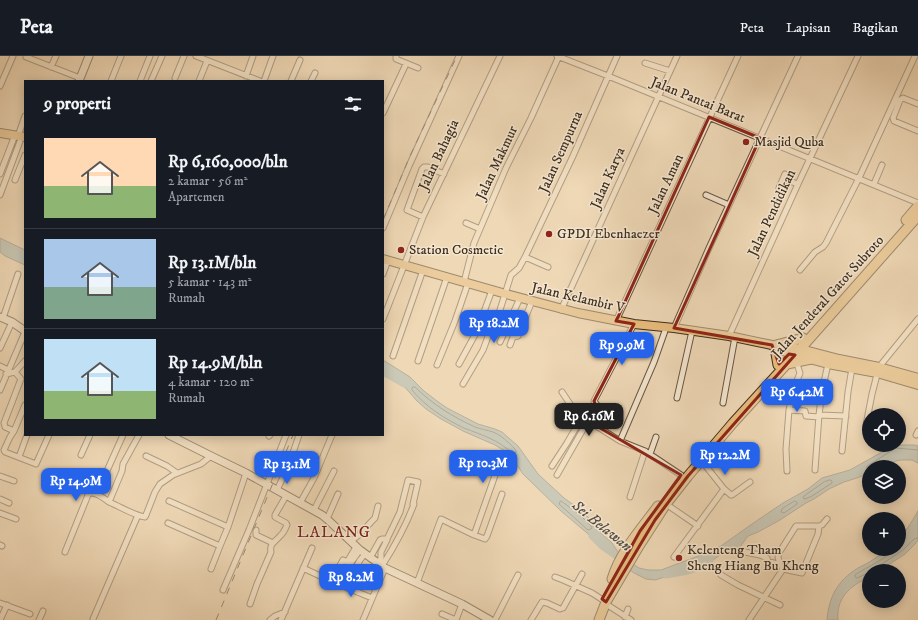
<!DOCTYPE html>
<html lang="id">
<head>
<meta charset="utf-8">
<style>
	:root { --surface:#171b24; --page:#242831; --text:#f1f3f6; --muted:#9ea1a6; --line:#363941; --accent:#2563eb }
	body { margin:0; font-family:"IM FELL DW Pica",serif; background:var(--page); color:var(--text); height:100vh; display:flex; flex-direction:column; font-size:15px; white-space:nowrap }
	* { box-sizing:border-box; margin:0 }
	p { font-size:13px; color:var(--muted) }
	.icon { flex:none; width:22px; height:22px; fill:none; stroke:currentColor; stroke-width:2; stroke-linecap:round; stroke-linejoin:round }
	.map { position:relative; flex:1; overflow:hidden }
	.details { position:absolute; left:24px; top:24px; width:360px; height:356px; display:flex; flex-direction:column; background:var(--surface); border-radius:0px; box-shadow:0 2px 10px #0003 }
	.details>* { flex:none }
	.controls { position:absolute; left:862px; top:352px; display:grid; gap:8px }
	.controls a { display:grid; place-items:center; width:44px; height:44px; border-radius:50%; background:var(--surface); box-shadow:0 2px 10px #0003; font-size:20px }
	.price { position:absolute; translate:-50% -34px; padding:0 9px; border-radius:8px; background:var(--accent); color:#fff; font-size:13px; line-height:26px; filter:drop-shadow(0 1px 2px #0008) }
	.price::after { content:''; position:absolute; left:50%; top:24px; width:12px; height:9px; margin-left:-6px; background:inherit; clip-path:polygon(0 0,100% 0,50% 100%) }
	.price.selected { background:#222; color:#fff }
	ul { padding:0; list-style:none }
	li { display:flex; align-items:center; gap:12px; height:100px; padding:0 20px }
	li+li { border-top:1px solid var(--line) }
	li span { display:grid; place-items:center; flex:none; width:112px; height:80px; border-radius:0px; color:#555 }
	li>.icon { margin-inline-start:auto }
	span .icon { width:48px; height:48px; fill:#fffc; stroke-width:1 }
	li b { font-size:17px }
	h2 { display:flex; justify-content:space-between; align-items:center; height:48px; padding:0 20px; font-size:17px }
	header { display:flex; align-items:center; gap:24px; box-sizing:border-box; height:56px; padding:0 20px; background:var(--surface); border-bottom:1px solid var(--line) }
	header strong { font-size:19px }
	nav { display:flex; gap:22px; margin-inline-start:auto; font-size:14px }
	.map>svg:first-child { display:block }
	.water { fill:#9fb7b9; stroke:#77807b }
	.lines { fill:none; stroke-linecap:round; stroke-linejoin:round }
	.shore { stroke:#6e726c; stroke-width:1 }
	.river { stroke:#9fb7b9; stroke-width:7 }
	.street-casing { stroke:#695844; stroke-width:7 }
	.secondary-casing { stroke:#3c2e1e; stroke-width:9 }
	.primary-casing { stroke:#3c2e1e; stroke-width:10 }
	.highway-casing { stroke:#3c2e1e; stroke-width:11 }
	.street { stroke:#f5e6d0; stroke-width:5 }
	.secondary { stroke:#f5e6d0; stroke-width:7 }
	.primary { stroke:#e8bc7c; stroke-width:8 }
	.highway { stroke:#e8bc7c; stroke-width:9 }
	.rail { stroke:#3c2e1e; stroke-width:1; stroke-dasharray:7 7; stroke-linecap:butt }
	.marked { fill:none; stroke:#8f2418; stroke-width:3; stroke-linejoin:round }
	.poi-dot { fill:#8f2418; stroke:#f5e6d0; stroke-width:1.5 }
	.labels { text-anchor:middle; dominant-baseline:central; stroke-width:3; stroke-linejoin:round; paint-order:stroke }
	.street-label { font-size:14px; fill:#3c2e1e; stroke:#f5e6d0 }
	.poi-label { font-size:14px; fill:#3c2e1e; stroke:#f5e6d0; text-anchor:start }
	.water-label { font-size:15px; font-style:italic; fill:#555045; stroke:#f5e6d0 }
	.quarter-label { font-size:16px; letter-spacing:1px; fill:#7a1f14; stroke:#f5e6d0 }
</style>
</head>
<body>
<header>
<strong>Peta</strong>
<nav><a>Peta</a><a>Lapisan</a><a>Bagikan</a></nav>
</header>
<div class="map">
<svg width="918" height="564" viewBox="0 0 918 564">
	<rect width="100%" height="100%" fill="#efd8b7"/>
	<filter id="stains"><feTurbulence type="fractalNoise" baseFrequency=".005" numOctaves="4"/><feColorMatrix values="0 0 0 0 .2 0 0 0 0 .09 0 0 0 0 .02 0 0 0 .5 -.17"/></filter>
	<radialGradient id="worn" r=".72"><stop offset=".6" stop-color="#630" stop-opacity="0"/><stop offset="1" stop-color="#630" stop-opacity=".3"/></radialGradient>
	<!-- water -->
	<path class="water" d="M0,182L25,194V209L5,200L0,196Z
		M383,304L410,321L424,335L437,345L447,352L478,368L495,373L502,376L518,390L538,418L564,442L582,455L594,467L602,478L612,487L620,499L639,512L648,514H661L709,496L721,490L752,468L783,447L808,433L822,422L850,414L891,391L900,389H914L918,390V407L912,404H901L896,405L885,411H869V417L857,422L844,426L829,433L814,443L806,447L780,464L758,476L748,480L740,491L734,494L728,495L720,499L709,507L665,521L655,524L646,523L634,517L617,505L613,496L600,488L561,455L523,418L513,403L505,395L495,389L463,375L441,363L426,353L417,345L403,329L396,322L383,315Z
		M918,455V484L915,488L905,498L879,515H869V521C850,530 836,542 838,564H827C829,541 837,525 858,512C863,509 869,507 874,503C879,500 884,494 890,493C892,492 896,493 899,493V483L909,470Z"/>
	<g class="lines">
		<!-- shore -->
		<path class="shore" d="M413,331H415C432,348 453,361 475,371C480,373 487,374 493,376C501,379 508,386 515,393L516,395V397L513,398C499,384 482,379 464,372C445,363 426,351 412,334Z
			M869,413L866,412L867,410L896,392L918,394
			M830,424L832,425V427L812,440L805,443L803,442L804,440L824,426Z
			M561,445L579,458L591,470L592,472L591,473L588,474L559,448L560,446Z
			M795,445L797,446V448L784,457L781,456L782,453Z
			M878,515V512L879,510L903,494L914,483L918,482
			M869,518H866L857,522L855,521V519C861,514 888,502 890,496C891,495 891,494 891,493"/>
		<!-- river -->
		<path class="river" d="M383,316L404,328
			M592,480L602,490L621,503
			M666,519L688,515L700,511L710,504"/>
		<!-- street casing -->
		<g class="street-casing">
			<path id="street" d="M196,0L260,25
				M396,0V3L418,12
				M557,0L608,20L918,147
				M26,1L80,22
				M645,7L670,15
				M51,11L56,0
				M246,20L253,0
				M175,22L184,0
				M111,25L121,0
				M140,25L150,0
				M151,25L162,0
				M199,25L207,5
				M264,25L273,0
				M291,25L300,4
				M311,25L315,17
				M0,30L13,0
				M918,48L903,42L900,44L893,62L894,65L918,75
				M383,57L406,8
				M18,80L25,60
				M0,118L15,79
				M783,123L798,128
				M15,124L25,99
				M874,128L882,109
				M779,132L785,118
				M0,139L22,80
				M706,139L729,149
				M423,161L407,154L422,113L424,111H428L444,118
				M466,167L480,173
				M383,172L409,110L459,0
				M525,201L548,211
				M800,214L815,196L823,191L826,187L859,122L915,0
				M383,218L388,204
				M464,226L474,187L506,112L531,62L559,0
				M561,254L677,0
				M3,262L18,218
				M383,263L398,225L423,161L500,0
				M616,265L738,0
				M674,272L709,192L798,0
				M729,280L798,128L858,0
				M500,286L520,242
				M510,289L513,281L518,280L532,245
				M0,292L12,266
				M393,300L423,214
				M418,305L447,221
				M459,308L477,275L492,234
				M437,309L455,265L468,227
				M0,310L8,314
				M15,316L21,323L4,367L5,371L14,375L10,381L4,394L5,396L36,408L49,379
				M6,318L15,316L25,305
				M463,328L483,294L489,278L499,257L511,219L519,212L525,201L573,100L617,0
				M0,334L25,276
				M562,336L574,354L582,361L620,385L645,395L681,419
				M677,342L692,275
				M723,347L735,281
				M789,354L805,355L806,360L819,361
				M819,359L846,360
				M866,369L872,338L879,311L918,263
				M14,375L25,349
				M139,379L123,408L122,415L109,446C121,451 133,459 145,461L146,459L155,436L160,428L173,419L201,408L211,400
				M916,379L918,375
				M269,380L270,379
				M620,385L654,306L666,272
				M842,395L848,336L852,312
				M650,398L656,381
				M81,399L90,379
				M146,400L167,410L177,417
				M19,401L27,379
				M701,404L724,433L731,439H732L750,426
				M552,410L567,387L582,361
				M815,414L819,359L822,335L828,308
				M787,415L786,393L789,354L794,332L800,317L796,305
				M557,419L597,349L594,345L634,268
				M0,420L14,425
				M106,422V417L123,379
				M277,434C286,416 293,398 299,379
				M630,441L645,395
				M0,443L9,447
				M169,445L228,471L246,417
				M300,447L314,422L332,379
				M666,448L698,470
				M314,454L334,415
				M0,457L16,463
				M327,463L338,438
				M168,467L220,490L228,471
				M256,474V479L273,487
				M474,479L499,408L509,413
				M351,485L359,479L372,465L375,462L378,450
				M0,489L2,490
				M65,496L88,439L90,437C96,436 104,442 109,446
				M745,496L760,499L767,502L768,505L780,509L782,511
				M674,501L724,433
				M370,502L380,484L382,483H387L400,456L408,424L418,426L413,448H414C406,470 394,491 382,510
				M378,508L381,502V496L387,484
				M780,509L778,501L779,497L796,470H819L822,469L827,463
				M303,512L333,526L372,542
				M211,513L220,490
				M721,519L738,529L780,549
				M555,521L563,524L592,537L606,546
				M350,523L360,504L365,498
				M331,525L343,504L347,506L356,491
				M417,527L441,463L474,479L485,483L487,480L502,438
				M339,528L347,512L360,494
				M223,534L249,474L286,379
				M0,547L30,558
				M250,548L257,528L271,496C269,488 275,486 280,480C284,477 285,473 287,469L286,467L275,461V459L286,440
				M606,548L631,564
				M442,558L456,564
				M625,561L628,553
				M93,563L138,459
				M0,564L7,549
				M39,564L43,555
				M270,564L275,560L285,556
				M281,564L312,492
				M363,564L385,512
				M456,564L462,548
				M495,564L518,519
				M531,564L542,546L547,547L560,553L563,552L582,518
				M749,564L783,513L802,517L818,478L819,470"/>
		</g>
		<!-- secondary casing -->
		<g class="secondary-casing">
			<path id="secondary" d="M79,25L89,0
				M0,261L12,266L25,275
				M169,379L211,400L246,417L322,459L327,463L360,494L385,512L462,548L490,564"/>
		</g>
		<!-- primary casing -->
		<g class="primary-casing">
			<path id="primary" d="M0,77L25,81
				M383,203L506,238L578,257L634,268L674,272L729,280L772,289H776L801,293L839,303L879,311L918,322
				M777,293L795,299L828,308L877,317L918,329"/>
		</g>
		<!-- highway casing -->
		<g class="highway-casing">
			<path id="highway" d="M906,164L918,150
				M776,289L803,282
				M775,292L778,309
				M787,308L811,303
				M612,523C620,496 641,473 658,450
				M599,564L606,546L639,490L666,448L688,420L733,367L795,299L918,160"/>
		</g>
		<!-- street -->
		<use href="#street" class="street"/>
		<!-- secondary -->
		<use href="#secondary" class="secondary"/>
		<!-- primary -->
		<use href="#primary" class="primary"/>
		<!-- highway -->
		<use href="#highway" class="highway"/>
		<!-- rail -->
		<path class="rail" d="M383,164L410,100L457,0
			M216,564L293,379"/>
	</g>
	<!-- marked area -->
	<path d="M0 0H918V564H0ZM709,61L760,82L674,272L772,289L779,308L789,298L795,299L688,420L655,464L606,546L602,543L640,475L681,419L588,365L596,350L594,345L634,268L616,265L619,259Z" fill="#efd8b7" fill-opacity=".55" fill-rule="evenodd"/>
	<path class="marked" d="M709,61L760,82L674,272L772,289L779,308L789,298L795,299L688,420L655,464L606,546L602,543L640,475L681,419L588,365L596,350L594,345L634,268L616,265L619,259Z"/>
	<!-- markers -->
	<g class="poi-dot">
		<circle cx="746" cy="86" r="4"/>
		<circle cx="549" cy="178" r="4"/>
		<circle cx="401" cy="194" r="4"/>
		<circle cx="679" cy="502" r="4"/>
	</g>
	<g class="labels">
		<!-- street labels -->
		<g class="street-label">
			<text transform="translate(698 44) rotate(22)">Jalan Pantai Barat</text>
			<text transform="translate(561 96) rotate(-66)">Jalan Sempurna</text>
			<text transform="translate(439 99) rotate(-65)">Jalan Bahagia</text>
			<text transform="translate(497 107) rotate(-65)">Jalan Makmur</text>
			<text transform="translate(608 122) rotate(-66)">Jalan Karya</text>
			<text transform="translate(666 128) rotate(-65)">Jalan Aman</text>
			<text transform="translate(772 157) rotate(-65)">Jalan Pendidikan</text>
			<text transform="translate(828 241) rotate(-48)">Jalan Jenderal Gatot Subroto</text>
			<text transform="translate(578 242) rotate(13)">Jalan Kelambir V</text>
		</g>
		<!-- poi labels -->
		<g class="poi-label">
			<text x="754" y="86">Masjid Quba</text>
			<text x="557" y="178">GPDI Ebenhaezer</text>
			<text x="409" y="194">Station Cosmetic</text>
			<text x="687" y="494">Kelenteng Tham<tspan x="687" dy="16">Sheng Hiang Bu Kheng</tspan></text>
		</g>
		<!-- water labels -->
		<g class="water-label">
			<text transform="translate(602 470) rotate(39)">Sei Belawan</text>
		</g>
		<!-- quarter labels -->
		<g class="quarter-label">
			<text x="334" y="476">LALANG</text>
		</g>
	</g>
	<rect width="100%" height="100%" filter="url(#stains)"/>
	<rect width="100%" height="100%" fill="url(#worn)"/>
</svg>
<div class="controls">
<a><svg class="icon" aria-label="locate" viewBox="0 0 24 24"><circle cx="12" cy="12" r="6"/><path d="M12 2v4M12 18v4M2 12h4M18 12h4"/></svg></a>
<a><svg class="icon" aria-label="layers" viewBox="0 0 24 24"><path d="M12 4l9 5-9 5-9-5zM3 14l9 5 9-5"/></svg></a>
<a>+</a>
<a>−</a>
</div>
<b class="price" style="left:494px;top:288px">Rp 18.2M</b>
<b class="price" style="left:622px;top:310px">Rp 9.9M</b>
<b class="price" style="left:797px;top:357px">Rp 6.42M</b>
<b class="price selected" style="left:589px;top:381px">Rp 6.16M</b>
<b class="price" style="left:725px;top:420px">Rp 12.2M</b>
<b class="price" style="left:483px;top:428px">Rp 10.3M</b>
<b class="price" style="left:287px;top:429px">Rp 13.1M</b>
<b class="price" style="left:76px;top:446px">Rp 14.9M</b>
<b class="price" style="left:351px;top:542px">Rp 8.2M</b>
<section class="details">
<h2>9 properti<svg class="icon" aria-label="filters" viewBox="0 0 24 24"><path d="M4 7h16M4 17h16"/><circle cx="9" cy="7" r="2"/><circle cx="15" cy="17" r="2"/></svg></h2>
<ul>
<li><span style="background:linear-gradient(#ffd9b3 60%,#8fb573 0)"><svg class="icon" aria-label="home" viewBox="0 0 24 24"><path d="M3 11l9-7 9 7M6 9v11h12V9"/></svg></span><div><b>Rp 6,160,000/bln</b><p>2 kamar · 56 m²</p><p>Apartemen</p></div></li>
<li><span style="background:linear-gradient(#a9c7e8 60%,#7fa58c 0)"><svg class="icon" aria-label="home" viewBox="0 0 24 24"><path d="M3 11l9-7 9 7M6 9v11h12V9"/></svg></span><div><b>Rp 13.1M/bln</b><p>5 kamar · 143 m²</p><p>Rumah</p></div></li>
<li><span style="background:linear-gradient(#bfe0f5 65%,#8fb573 0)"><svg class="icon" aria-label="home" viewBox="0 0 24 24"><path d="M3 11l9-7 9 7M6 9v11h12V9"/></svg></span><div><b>Rp 14.9M/bln</b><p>4 kamar · 120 m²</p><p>Rumah</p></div></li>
</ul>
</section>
</div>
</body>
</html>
